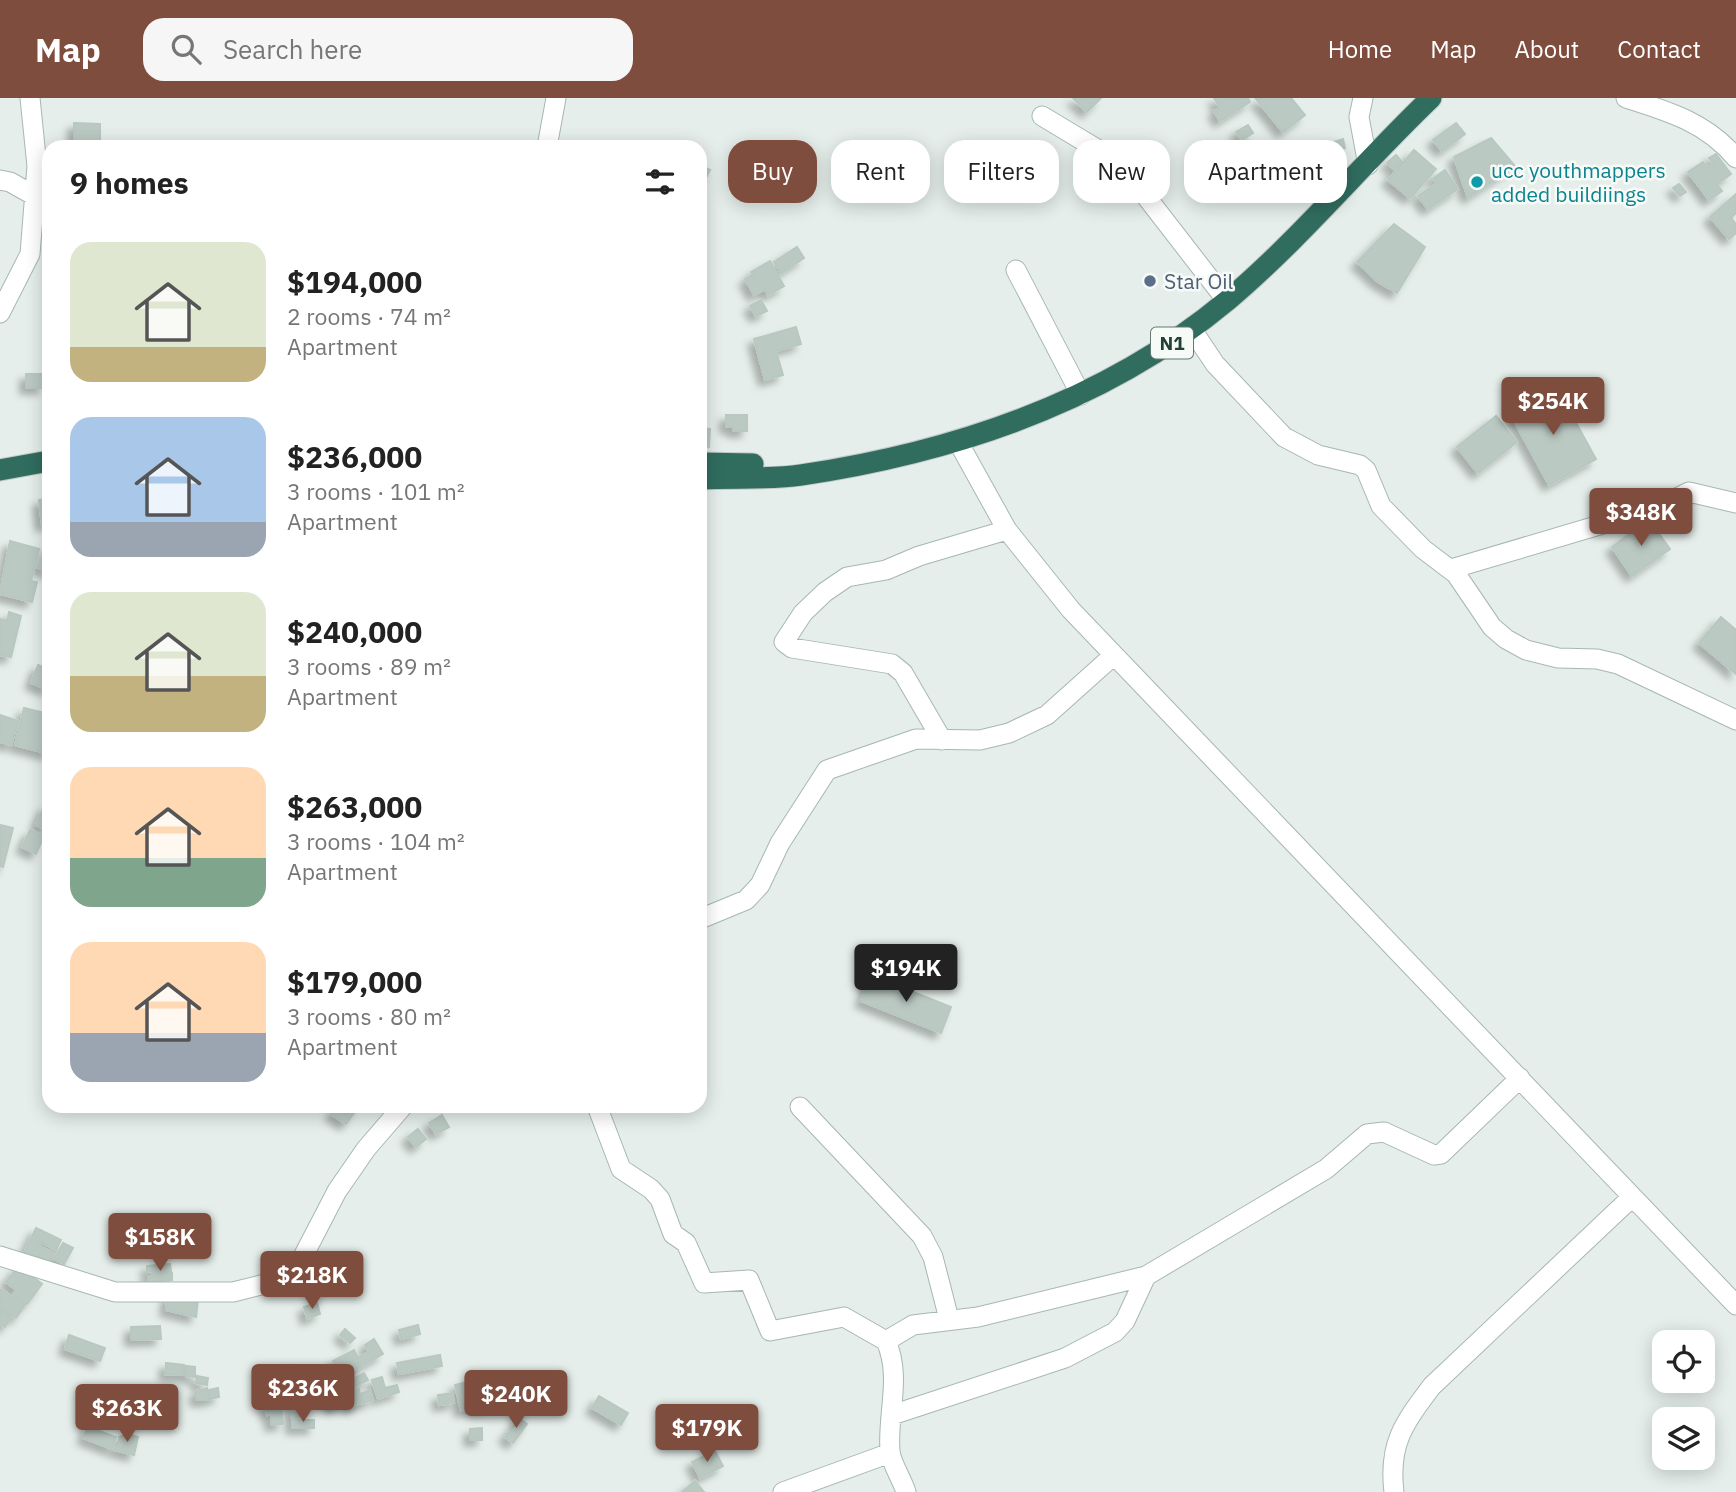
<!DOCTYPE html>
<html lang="en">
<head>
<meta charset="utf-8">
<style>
	:root { --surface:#fff; --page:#f6f6f6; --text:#222; --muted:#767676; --accent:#7f4d3e }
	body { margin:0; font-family:"IBM Plex Sans",sans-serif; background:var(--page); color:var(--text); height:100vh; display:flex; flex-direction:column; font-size:26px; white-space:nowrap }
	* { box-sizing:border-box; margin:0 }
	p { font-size:23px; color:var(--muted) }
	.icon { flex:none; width:38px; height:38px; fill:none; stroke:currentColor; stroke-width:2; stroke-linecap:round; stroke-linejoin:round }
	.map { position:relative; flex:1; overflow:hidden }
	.details { position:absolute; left:42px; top:42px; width:665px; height:973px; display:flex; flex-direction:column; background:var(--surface); border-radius:21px; box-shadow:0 4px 18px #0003 }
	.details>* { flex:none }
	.top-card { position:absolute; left:728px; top:42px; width:665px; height:63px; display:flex; gap:14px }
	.tools { position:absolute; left:1652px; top:1232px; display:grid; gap:14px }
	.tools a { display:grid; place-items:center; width:63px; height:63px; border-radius:14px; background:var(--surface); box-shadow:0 4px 18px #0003; font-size:35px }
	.price { position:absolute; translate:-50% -60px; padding:0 16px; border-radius:7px; background:var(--accent); color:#fff; font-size:23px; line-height:46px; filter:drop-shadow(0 2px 4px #0008) }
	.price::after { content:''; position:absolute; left:50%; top:42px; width:21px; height:16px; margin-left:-10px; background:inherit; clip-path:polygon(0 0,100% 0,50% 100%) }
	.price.selected { background:#222; color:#fff }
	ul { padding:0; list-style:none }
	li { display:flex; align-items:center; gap:21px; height:175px; padding:0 28px }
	li span { display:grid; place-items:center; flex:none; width:196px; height:140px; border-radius:21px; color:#555 }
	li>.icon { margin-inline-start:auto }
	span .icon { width:84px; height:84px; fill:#fffc; stroke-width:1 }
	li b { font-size:30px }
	h2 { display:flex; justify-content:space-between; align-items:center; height:84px; padding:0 28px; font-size:30px }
	.chip { padding:0 24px; border-radius:21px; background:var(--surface); box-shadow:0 4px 18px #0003; font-size:24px; line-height:63px }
	.chip.selected { background:var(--accent); color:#fff }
	header { display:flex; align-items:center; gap:42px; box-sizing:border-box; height:98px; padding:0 35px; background:var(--accent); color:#fff }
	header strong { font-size:33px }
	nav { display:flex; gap:38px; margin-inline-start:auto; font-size:24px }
	.search { width:490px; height:63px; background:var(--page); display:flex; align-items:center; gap:18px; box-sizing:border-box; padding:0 24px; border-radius:21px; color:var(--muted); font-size:26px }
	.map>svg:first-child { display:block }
	.building { fill:#bbc9c3; stroke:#b8c8c1; stroke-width:2; filter:url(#shadow) }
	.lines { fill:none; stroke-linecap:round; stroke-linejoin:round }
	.minor-casing { stroke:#a7b7b1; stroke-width:21 }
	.highway-casing { stroke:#c2cac7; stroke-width:23 }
	.minor { stroke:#fff; stroke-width:19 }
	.highway { stroke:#306d5f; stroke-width:21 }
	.culture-dot { fill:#0f9aa8; stroke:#f6fbf8; stroke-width:2.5 }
	.service-dot { fill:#5c6f8a; stroke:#f6fbf8; stroke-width:2.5 }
	.labels { text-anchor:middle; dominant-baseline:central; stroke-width:5; stroke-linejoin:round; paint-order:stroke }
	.shield { fill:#f6fbf8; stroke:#637972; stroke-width:2 }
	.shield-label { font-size:19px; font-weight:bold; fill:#244138 }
	.culture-label { font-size:21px; fill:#0d838f; stroke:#f6fbf8; text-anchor:start }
	.service-label { font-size:21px; fill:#4e5e75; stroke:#f6fbf8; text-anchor:start }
</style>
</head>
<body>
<header>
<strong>Map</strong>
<div class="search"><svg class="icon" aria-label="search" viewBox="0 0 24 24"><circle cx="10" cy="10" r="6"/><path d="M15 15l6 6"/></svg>Search here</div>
<nav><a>Home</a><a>Map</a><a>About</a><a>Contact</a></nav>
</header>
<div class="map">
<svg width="1736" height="1394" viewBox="0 0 1736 1394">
	<defs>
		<filter id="shadow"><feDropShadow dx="-6" dy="6" stdDeviation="3.5" flood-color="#0004"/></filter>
	</defs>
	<rect width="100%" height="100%" fill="#e5eeea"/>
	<!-- building -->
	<path class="building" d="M1073,0H1101L1087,14Z
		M1214,0H1248L1250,4L1220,23L1214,13L1220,10Z
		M1291,0L1305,17L1283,34L1256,1Z
		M74,25L100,26V49H74Z
		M1456,25L1465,36L1442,53L1433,42Z
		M1248,27L1253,35L1242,42L1236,34Z
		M1491,40L1515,68L1468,100L1454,59Z
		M1343,41L1345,50L1336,53L1334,44Z
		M1290,50L1298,63L1280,74L1272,60Z
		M1414,52L1436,71L1410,100L1388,82Z
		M1716,56L1731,76L1717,86L1722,93L1709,102L1688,74L1703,64L1708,70L1714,66L1709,60Z
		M1396,57L1402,64L1394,71L1387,65Z
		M700,67L710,72L702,88L700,87Z
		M1445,72L1458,91L1428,111L1418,98L1437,85L1434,80Z
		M1679,86L1686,94L1680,98L1673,90Z
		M1736,96V115L1731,120L1736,126V135L1729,141L1710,119Z
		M1394,126L1425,149L1397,195L1378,184L1357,164Z
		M797,149L804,160L781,175L774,164Z
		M770,163L784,188L768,197L765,191L754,197L745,181L753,177L751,174Z
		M761,202L767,213L756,218L750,208Z
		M796,229L801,246L776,253L783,277L765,282L754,241Z
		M26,276H44V290H26Z
		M1558,292L1596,361L1549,387L1511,317Z
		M726,317H747V333H733V329H726Z
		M1496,318L1517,344L1478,375L1457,349Z
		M700,330L710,331L709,349L700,348Z
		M49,401V426L42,427L39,402Z
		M1649,422L1670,451L1632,478L1612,449Z
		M10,443L39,451L31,483L37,484L32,504L0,496Z
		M49,445V475L37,469Z
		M9,514L21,518L11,559L0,557V521L7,523Z
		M1721,519L1736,532V576L1699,545Z
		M38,567L49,572V592L31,585Z
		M24,610L49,616V656L15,647Z
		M0,617L18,623L11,647L0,644Z
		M45,707L49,708V733L36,727Z
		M0,727L13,730L3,769L0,768Z
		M30,732L44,738L36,756L22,749Z
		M871,877L951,909L941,935L861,903Z
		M337,1008H359L346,1026L331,1016Z
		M442,1017L449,1029L436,1036L429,1025Z
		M418,1031L426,1041L416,1049L408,1039Z
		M36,1130L61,1142L56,1152L41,1144L39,1148L54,1155L50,1164L25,1153Z
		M63,1145L73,1150L64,1166L54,1161Z
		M170,1166L171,1173L167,1174L172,1175V1182L148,1184V1178H153L152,1173L147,1174V1168Z
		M19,1168L42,1186L27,1206L13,1196L16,1192L6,1184Z
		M0,1191L25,1207L16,1220L0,1210Z
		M168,1196L198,1201L196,1219L166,1212Z
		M317,1205L320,1216L307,1221L304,1209Z
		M0,1213L11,1219L5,1229L0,1226Z
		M418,1227L420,1236L401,1241L399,1232Z
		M160,1228L161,1241L131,1242V1229Z
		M345,1231L355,1240L350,1245L340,1237Z
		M69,1237L105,1250L100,1263L65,1251Z
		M374,1241L383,1256L343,1279L333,1263L354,1252L358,1260L369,1254L365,1247Z
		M440,1257L442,1268L399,1276L397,1265Z
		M166,1265L184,1267V1277L165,1276Z
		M290,1267H300L299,1284H290Z
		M186,1268L195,1269V1279L186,1278Z
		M364,1275L368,1282L354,1289L351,1282Z
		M197,1278L208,1280L207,1287L196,1285Z
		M382,1279L385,1290L397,1287L399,1294L378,1301L372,1282Z
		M486,1280L492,1306L461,1313L455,1287Z
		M348,1285L351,1292L342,1296L345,1304L333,1310L326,1296Z
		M291,1286H302V1303H291Z
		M207,1290L209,1302H196V1293Z
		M218,1290L219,1299L210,1301L209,1292Z
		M359,1290L361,1305L351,1309L348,1299Z
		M370,1292L373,1302L363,1305L360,1296Z
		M159,1293L174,1297L171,1310L156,1305Z
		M289,1293L290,1303L281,1304L280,1294Z
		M452,1295L454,1305L439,1307L438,1297Z
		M599,1298L628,1315L621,1327L592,1310Z
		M281,1306L282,1315L267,1317L266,1307Z
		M304,1308L305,1319L291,1320V1309Z
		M282,1317L283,1326L271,1327V1318Z
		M519,1320L527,1326L513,1345L505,1339Z
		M292,1322H314V1330H292Z
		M88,1329L116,1339L112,1351L83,1340Z
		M482,1330V1342H470V1331Z
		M128,1336L138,1339L134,1357L114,1352L119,1346V1339Z
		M715,1353L723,1368L700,1380L692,1364Z
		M695,1383L704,1394H682Z"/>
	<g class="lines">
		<!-- minor casing -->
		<g class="minor-casing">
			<path id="minor" d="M1363,0L1359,19L1368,67
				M1626,0C1668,13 1707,25 1736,60
				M1042,18L1107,57L1138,88L1227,203
				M547,49L556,0
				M0,82L10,84L35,98
				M1016,172L1081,297
				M0,215L30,156L37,68L30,0
				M1191,230L1215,266L1284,339L1318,357L1360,367L1366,372L1381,408L1423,451L1456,476L1492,529L1506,541L1526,552L1558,560L1597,561L1618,566L1736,622
				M957,342L1007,432L1071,512L1736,1207
				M1451,471L1657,410L1689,394L1736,405
				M942,642L903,575L892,566L792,550L784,544L803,515L825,494L847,479L886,472L919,458L1007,432
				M700,821L746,802L760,787L780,745L827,672L916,641L980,642L1009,635L1047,617L1114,557
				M597,1008L621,1071L651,1091L660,1101L673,1136L686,1145L704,1185L749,1182L770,1233L844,1219L886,1243C902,1279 887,1315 890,1353C891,1365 902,1381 906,1394
				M800,1009L922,1138L933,1159L949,1221
				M0,1158L115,1194H233L281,1182L295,1174L337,1093L366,1051L403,1008
				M886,1243L913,1227L978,1219L1146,1178L1326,1071L1367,1036L1384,1034L1434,1057L1441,1056L1520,980
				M892,1317L1065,1260L1115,1234L1125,1223L1146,1178
				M783,1394L890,1355
				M1394,1394C1388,1346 1404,1325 1432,1288L1632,1099"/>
		</g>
		<!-- highway casing -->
		<g class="highway-casing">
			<path id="highway" d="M700,365L753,366
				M0,372L49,363
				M700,381C733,379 768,382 801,377C955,354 1107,303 1228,202C1301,140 1362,66 1431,0"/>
		</g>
		<!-- minor -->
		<use href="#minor" class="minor"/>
		<!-- highway -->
		<use href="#highway" class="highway"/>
	</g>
	<!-- markers -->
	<circle class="culture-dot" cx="1477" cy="84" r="7"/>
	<circle class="service-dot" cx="1150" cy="183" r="7"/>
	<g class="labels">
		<!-- shield labels -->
		<rect class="shield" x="1151" y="229.5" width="42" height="31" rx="5"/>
		<g class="shield-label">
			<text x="1172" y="245">N1</text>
		</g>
		<!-- culture labels -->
		<g class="culture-label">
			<text x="1491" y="72">ucc youthmappers<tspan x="1491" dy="24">added buildiings</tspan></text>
		</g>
		<!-- service labels -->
		<g class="service-label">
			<text x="1164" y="183">Star Oil</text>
		</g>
	</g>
</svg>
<div class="tools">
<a><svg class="icon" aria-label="locate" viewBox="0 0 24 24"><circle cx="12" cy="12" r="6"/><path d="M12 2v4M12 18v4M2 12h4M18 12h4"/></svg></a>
<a><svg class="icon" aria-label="layers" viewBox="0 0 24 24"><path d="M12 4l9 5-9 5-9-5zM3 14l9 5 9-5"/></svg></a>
</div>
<b class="price" style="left:1553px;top:339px">$254K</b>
<b class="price" style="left:1641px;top:450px">$348K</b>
<b class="price selected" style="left:906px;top:906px">$194K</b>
<b class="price" style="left:160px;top:1175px">$158K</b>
<b class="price" style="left:312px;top:1213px">$218K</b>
<b class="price" style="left:303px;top:1326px">$236K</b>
<b class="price" style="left:516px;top:1332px">$240K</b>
<b class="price" style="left:127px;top:1346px">$263K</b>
<b class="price" style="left:707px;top:1366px">$179K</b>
<div class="top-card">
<a class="chip selected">Buy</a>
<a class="chip">Rent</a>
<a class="chip">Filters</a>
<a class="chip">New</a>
<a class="chip">Apartment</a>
</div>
<section class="details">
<h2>9 homes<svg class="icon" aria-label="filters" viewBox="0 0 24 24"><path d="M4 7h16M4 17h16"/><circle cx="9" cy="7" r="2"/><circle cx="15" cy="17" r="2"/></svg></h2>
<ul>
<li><span style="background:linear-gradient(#dfe7d0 75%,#c2b280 0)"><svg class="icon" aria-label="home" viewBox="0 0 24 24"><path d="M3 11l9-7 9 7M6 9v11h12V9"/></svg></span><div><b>$194,000</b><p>2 rooms · 74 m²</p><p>Apartment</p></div></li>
<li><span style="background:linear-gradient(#a9c7e8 75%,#9aa5b1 0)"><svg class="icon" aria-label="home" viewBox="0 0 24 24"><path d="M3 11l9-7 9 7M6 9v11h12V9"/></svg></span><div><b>$236,000</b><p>3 rooms · 101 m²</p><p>Apartment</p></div></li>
<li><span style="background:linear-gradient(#dfe7d0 60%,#c2b280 0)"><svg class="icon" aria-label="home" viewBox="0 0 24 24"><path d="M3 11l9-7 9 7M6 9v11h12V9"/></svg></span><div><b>$240,000</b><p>3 rooms · 89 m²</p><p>Apartment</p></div></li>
<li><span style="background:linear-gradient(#ffd9b3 65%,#7fa58c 0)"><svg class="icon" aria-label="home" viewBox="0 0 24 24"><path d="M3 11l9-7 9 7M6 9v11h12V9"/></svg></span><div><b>$263,000</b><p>3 rooms · 104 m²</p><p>Apartment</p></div></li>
<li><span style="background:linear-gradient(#ffd9b3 65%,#9aa5b1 0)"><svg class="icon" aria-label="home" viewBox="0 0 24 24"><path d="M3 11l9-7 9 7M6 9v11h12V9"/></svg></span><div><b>$179,000</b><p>3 rooms · 80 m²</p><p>Apartment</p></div></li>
</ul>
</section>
</div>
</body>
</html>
